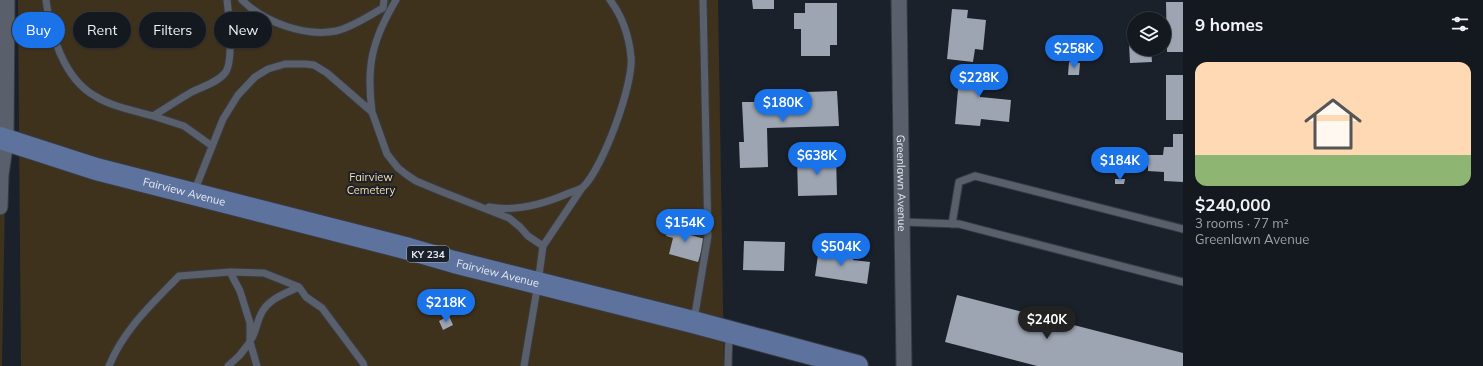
<!DOCTYPE html>
<html lang="en">
<head>
<meta charset="utf-8">
<style>
	:root { --surface:#141920; --page:#21262d; --text:#f1f3f6; --muted:#9da0a5; --line:#33383e; --accent:#1a73e8 }
	body { margin:0; font-family:Mulish,sans-serif; background:var(--page); color:var(--text); height:100vh; display:flex; flex-direction:column; font-size:15px; white-space:nowrap }
	* { box-sizing:border-box; margin:0 }
	p { font-size:13px; color:var(--muted) }
	.icon { flex:none; width:22px; height:22px; fill:none; stroke:currentColor; stroke-width:2; stroke-linecap:round; stroke-linejoin:round }
	.map { position:relative; flex:1; overflow:hidden }
	.side { display:flex; flex-direction:column; background:var(--surface); width:300px }
	.side>* { flex:none }
	.hud { position:absolute; left:12px; top:12px; width:380px; height:36px; display:flex; gap:8px }
	.controls { position:absolute; left:1127px; top:12px; display:grid; gap:8px }
	.controls a { display:grid; place-items:center; width:44px; height:44px; border-radius:50%; background:var(--surface); box-shadow:0 1px 3px #0004,0 0 0 1px var(--line); font-size:20px }
	.price { position:absolute; translate:-50% -34px; padding:0 9px; border-radius:14px; background:var(--accent); color:#fff; font-size:13px; line-height:26px; filter:drop-shadow(0 1px 2px #0008) }
	.price::after { content:''; position:absolute; left:50%; top:24px; width:12px; height:9px; margin-left:-6px; background:inherit; clip-path:polygon(0 0,100% 0,50% 100%) }
	.price.on { background:#222; color:#fff }
	ul { padding:0; list-style:none }
	li { display:grid; align-content:center; gap:8px; height:212px; padding:0 12px }
	li+li { border-top:1px solid var(--line) }
	li span { display:grid; place-items:center; height:124px; border-radius:12px; color:#555 }
	li>.icon { margin-inline-start:auto }
	span .icon { width:72px; height:72px; fill:#fffc; stroke-width:1 }
	li b { font-size:17px }
	h2 { display:flex; justify-content:space-between; align-items:center; height:48px; padding:0 12px; font-size:17px }
	.pill { padding:0 14px; border-radius:18px; background:var(--surface); box-shadow:0 1px 3px #0004,0 0 0 1px var(--line); font-size:14px; line-height:36px }
	.pill.on { background:var(--accent); color:#fff }
	main { display:flex; flex:1; min-height:0 }
	.map>svg:first-child { display:block }
	.green { fill:#3f321d }
	.building { fill:#9da5b2 }
	.lines { fill:none; stroke-linecap:round; stroke-linejoin:round }
	.lane-casing { stroke:#373b44; stroke-width:9 }
	.street-casing { stroke:#373b44; stroke-width:17 }
	.primary-casing { stroke:#373b44; stroke-width:24 }
	.lane { stroke:#595f6b; stroke-width:7 }
	.street { stroke:#595f6b; stroke-width:15 }
	.primary { stroke:#5d739d; stroke-width:22 }
	.labels { text-anchor:middle; dominant-baseline:central; stroke-width:4; stroke-linejoin:round; paint-order:stroke }
	.shield { fill:#1b212b; stroke:#a9aeb6; stroke-width:1 }
	.shield-label { font-size:10px; font-weight:bold; fill:#e6eaf1 }
	.park-label { font-size:11px; fill:#fbdda8; stroke:#1b212b }
	.street-label { font-size:11px; fill:#e6eaf1; stroke:#1b212b }
</style>
</head>
<body>
<main>
<div class="map">
<svg width="1183" height="366" viewBox="0 0 1183 366">
	<rect width="100%" height="100%" fill="#1b212b"/>
	<!-- green -->
	<path class="green" d="M18,0H718L724,366H21Z
		M0,137L6,140L2,366H0Z"/>
	<!-- building -->
	<path class="building" d="M752,0H774V9H753Z
		M1166,2H1183V52H1167Z
		M805,3H837V45H830V56H801V29H794V13H805Z
		M952,9L968,10L967,18L986,20L983,50L975,49L973,62L947,59Z
		M1129,43H1134V49H1151L1152,62L1130,63Z
		M1069,62L1080,63L1079,75H1068Z
		M960,66L1001,70L1000,85L981,83L980,97L1011,100L1009,122L981,119L980,126L955,124Z
		M1166,75H1183V120H1166Z
		M837,91L839,126L767,128L768,167L740,168L739,142H744L742,102H758V109H778V101L808,100L807,92Z
		M1173,134H1183V182L1164,181V172L1148,171V155H1163L1164,147H1173Z
		M836,155L837,195L798,196L797,156Z
		M1115,179H1125L1124,184H1115Z
		M670,222L684,226L683,233L705,239L698,262L669,254L673,238L666,236Z
		M744,241L785,242L784,271L743,270Z
		M819,248L854,254L853,260L870,262L867,284L815,276Z
		M957,295L1183,353V366H1037L945,342Z
		M449,316L453,325L443,330L439,321Z"/>
	<g class="lines">
		<!-- lane casing -->
		<g class="lane-casing">
			<path id="lane" d="M46,0C50,33 64,79 95,96C112,107 134,110 153,116C166,108 178,100 190,93C201,87 217,83 225,73C234,62 229,14 227,0
				M242,0C264,22 304,37 336,31C353,27 368,16 383,8L384,0
				M372,112C366,66 372,40 396,0
				M153,116L184,126L212,146
				M194,192L223,119L238,95L255,77L268,69L285,64H306L314,65L327,73L372,112L387,154L398,168L407,175L416,181L440,191L509,218L520,227L528,236L543,246
				M489,207C517,212 544,204 569,193C574,191 580,190 583,187C603,168 634,83 631,57C629,36 622,16 610,0
				M902,222L959,224L1183,282
				M952,224L959,182L975,176L1183,229
				M230,272L264,273L299,287
				M694,320L708,236L703,0
				M252,338C256,331 257,322 261,314C268,299 284,294 299,287L306,297L322,308L363,363L364,366
				M109,366C124,329 152,304 179,276L230,272L240,291L250,323V342
				M228,366L239,356L250,342L257,366
				M524,366L538,283L543,246L582,188
				M728,366L729,334"/>
		</g>
		<!-- street casing -->
		<g class="street-casing">
			<g id="street">
				<path id="s1" d="M899,0L904,366"/>
				<path d="M0,207L1,175L6,140L7,0"/>
			</g>
		</g>
		<!-- primary casing -->
		<g class="primary-casing">
			<g id="primary">
				<path id="s2" d="M0,138L96,169L409,249L454,262L693,322L857,366"/>
			</g>
		</g>
		<!-- lane -->
		<use href="#lane" class="lane"/>
		<!-- street -->
		<use href="#street" class="street"/>
		<!-- primary -->
		<use href="#primary" class="primary"/>
	</g>
	<g class="labels">
		<!-- shield labels -->
		<rect class="shield" x="407" y="246" width="42" height="16" rx="3"/>
		<g class="shield-label">
			<text x="428" y="254">KY 234</text>
		</g>
		<!-- park labels -->
		<g class="park-label">
			<text x="371" y="177">Fairview<tspan x="371" dy="13">Cemetery</tspan></text>
		</g>
		<!-- street labels -->
		<g class="street-label">
			<text stroke="none"><textPath href="#s1" startOffset="183">Greenlawn Avenue</textPath></text>
			<text stroke="none"><textPath href="#s2" startOffset="192">Fairview Avenue</textPath></text>
			<text stroke="none"><textPath href="#s2" startOffset="516">Fairview Avenue</textPath></text>
		</g>
	</g>
</svg>
<div class="controls">
<a><svg class="icon" aria-label="layers" viewBox="0 0 24 24"><path d="M12 4l9 5-9 5-9-5zM3 14l9 5 9-5"/></svg></a>
</div>
<b class="price" style="left:1074px;top:69px">$258K</b>
<b class="price" style="left:979px;top:98px">$228K</b>
<b class="price" style="left:783px;top:123px">$180K</b>
<b class="price" style="left:817px;top:176px">$638K</b>
<b class="price" style="left:1120px;top:181px">$184K</b>
<b class="price" style="left:685px;top:243px">$154K</b>
<b class="price" style="left:841px;top:267px">$504K</b>
<b class="price" style="left:446px;top:323px">$218K</b>
<b class="price on" style="left:1047px;top:340px">$240K</b>
<div class="hud">
<a class="pill on">Buy</a>
<a class="pill">Rent</a>
<a class="pill">Filters</a>
<a class="pill">New</a>
</div>
</div>
<section class="side">
<h2>9 homes<svg class="icon" aria-label="filters" viewBox="0 0 24 24"><path d="M4 7h16M4 17h16"/><circle cx="9" cy="7" r="2"/><circle cx="15" cy="17" r="2"/></svg></h2>
<ul>
<li><span style="background:linear-gradient(#ffd9b3 75%,#8fb573 0)"><svg class="icon" aria-label="home" viewBox="0 0 24 24"><path d="M3 11l9-7 9 7M6 9v11h12V9"/></svg></span><div><b>$240,000</b><p>3 rooms · 77 m²</p><p>Greenlawn Avenue</p></div></li>
</ul>
</section>
</main>
</body>
</html>
